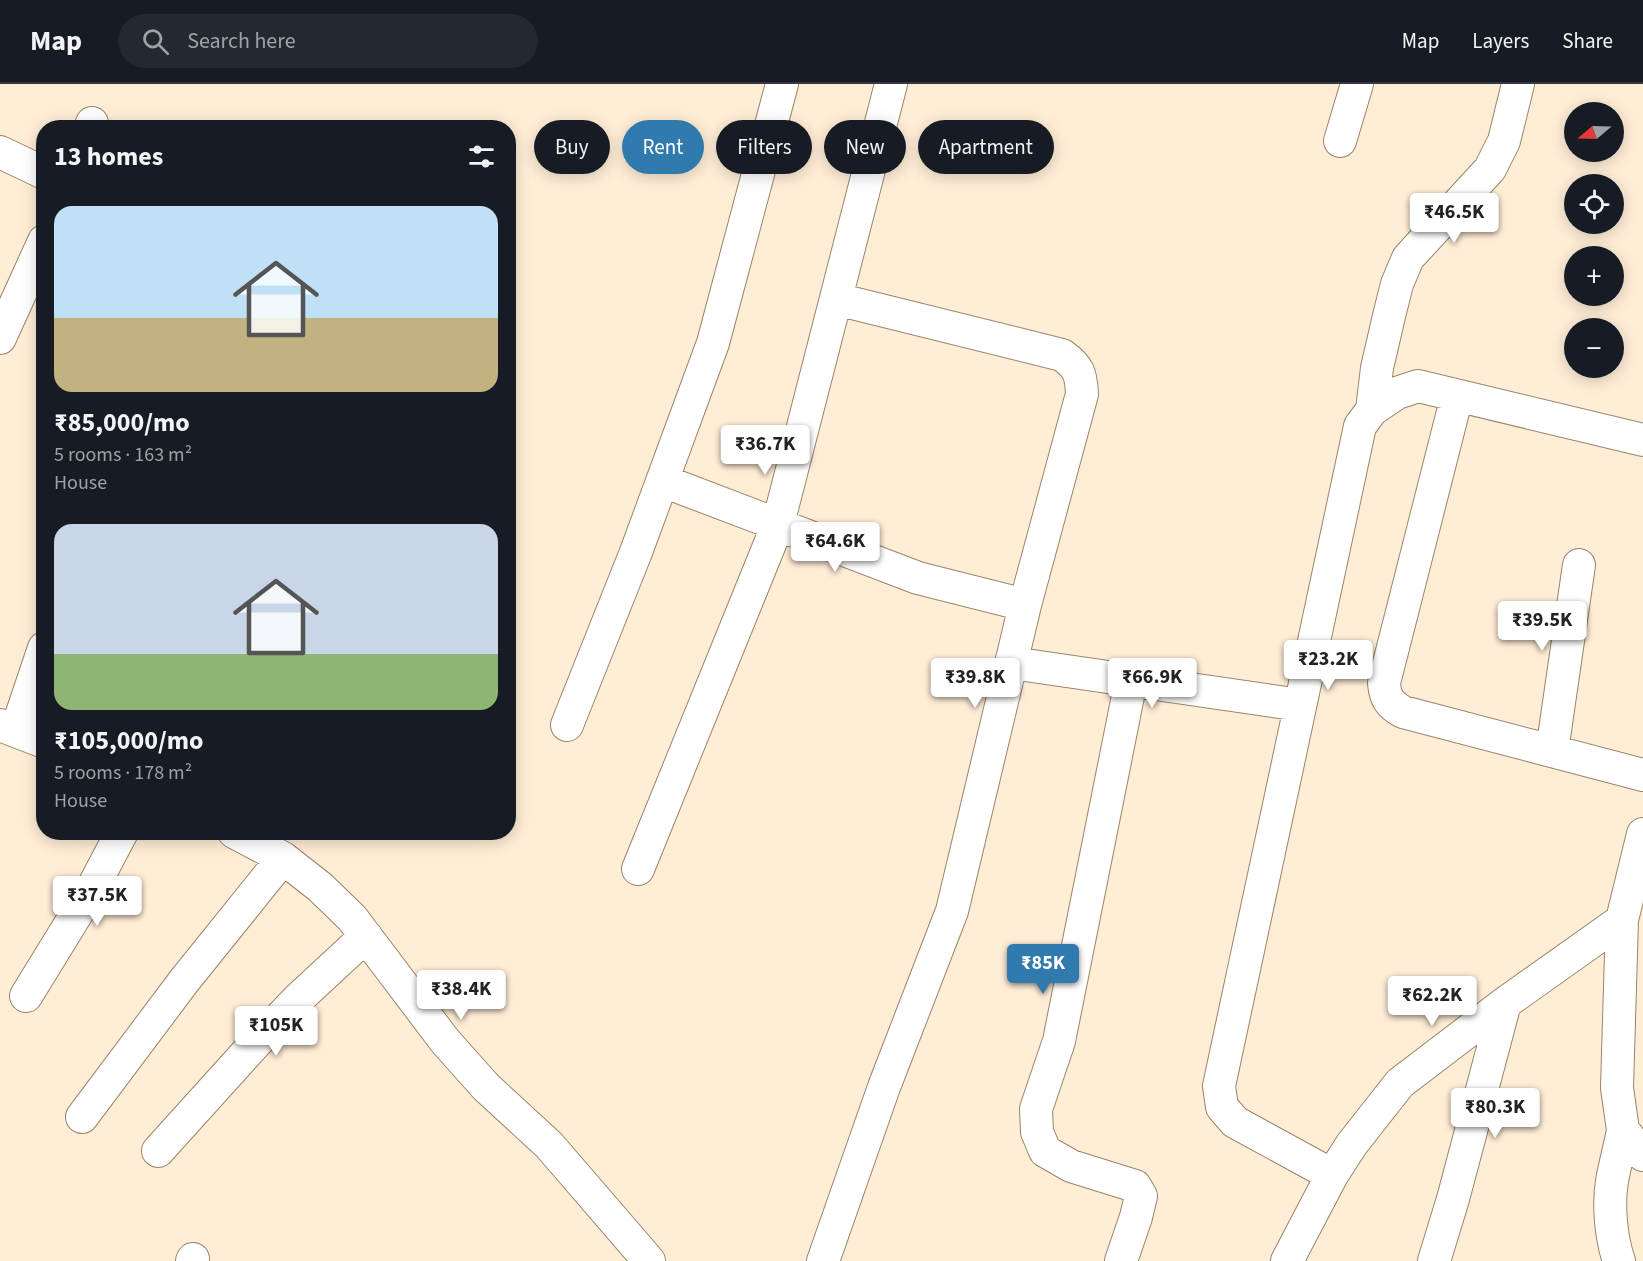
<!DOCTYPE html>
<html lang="en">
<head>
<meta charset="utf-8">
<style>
	:root { --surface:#171b24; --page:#242831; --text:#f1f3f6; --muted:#9ea1a6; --line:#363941; --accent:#307aad }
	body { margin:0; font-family:"Source Sans 3",sans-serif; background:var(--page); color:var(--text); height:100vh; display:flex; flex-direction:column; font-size:22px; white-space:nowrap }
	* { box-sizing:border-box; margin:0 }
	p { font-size:20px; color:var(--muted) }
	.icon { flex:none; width:33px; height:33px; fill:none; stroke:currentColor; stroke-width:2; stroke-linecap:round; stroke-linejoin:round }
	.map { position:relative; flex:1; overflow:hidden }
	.details { position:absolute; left:36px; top:36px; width:480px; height:720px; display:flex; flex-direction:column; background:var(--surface); border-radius:24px; box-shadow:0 3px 15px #0003 }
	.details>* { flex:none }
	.top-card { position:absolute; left:534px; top:36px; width:570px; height:54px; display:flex; gap:12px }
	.needle { width:39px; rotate:251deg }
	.fabs { position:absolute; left:1564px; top:18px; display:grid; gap:12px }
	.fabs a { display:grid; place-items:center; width:60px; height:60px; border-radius:50%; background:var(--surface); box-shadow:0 3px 15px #0003; font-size:30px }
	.price { position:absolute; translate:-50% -51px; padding:0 14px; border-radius:6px; background:#fff; color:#222; font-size:20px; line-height:39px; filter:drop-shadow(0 2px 3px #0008) }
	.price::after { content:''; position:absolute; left:50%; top:36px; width:18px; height:14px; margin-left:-9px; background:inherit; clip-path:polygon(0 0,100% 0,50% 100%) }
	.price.current { background:var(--accent); color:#fff }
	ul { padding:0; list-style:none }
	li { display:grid; align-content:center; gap:12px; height:318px; padding:0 18px }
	li span { display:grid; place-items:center; height:186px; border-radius:18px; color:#555 }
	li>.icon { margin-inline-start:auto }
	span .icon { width:108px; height:108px; fill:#fffc; stroke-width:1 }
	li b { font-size:26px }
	h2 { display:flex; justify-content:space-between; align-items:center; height:72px; padding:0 18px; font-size:26px }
	.pill { padding:0 21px; border-radius:27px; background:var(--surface); box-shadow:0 3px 15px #0003; font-size:21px; line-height:54px }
	.pill.current { background:var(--accent); color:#fff }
	header { display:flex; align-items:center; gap:36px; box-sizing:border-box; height:84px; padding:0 30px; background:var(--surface); border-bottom:2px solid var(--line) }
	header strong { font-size:28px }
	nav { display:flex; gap:33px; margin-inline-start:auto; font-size:21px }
	.search { width:420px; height:54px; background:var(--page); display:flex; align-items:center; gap:15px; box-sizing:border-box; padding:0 21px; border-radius:33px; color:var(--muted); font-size:22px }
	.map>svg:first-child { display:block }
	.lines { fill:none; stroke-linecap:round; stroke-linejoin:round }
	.minor-casing { stroke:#988469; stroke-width:34 }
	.minor { stroke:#fff; stroke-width:32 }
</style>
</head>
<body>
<header>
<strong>Map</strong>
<div class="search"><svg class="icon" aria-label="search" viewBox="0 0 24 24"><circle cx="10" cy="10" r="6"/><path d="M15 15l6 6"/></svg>Search here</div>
<nav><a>Map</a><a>Layers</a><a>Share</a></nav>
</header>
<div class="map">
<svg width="1643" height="1177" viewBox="0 0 1643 1177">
	<rect width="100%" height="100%" fill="#ffedd6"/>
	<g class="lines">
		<!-- minor casing -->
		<g class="minor-casing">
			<path id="minor" d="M90,44L92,39
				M1340,57L1357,0
				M0,68L44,89
				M0,254L44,157
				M1457,312L1384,599C1385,614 1390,621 1403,628L1643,691
				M1372,326L1377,284L1389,232L1397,200L1408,174L1490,85L1504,57L1518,0
				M663,397L918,494L1025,521
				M1012,579L1300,621
				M0,641L44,658
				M567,641L636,468L713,259L782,0
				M16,647L44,564
				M1552,667L1579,481
				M234,748L283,774L320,803L352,834L445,957L486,1003L549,1061L649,1177
				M638,785L778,440L891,0
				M1622,836L1617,1004L1623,1046L1643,1071
				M26,912L93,803L122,748
				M82,1033L184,897L283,774
				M158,1067L252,963L297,916L366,852
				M1332,1091L1235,1038L1222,1023L1219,1002L1360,342L1372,326L1397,309L1418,302L1643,356
				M192,1177L193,1175
				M823,1177L884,1003L952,827L1025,521L1082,310C1081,290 1079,283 1062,271L836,215
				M1121,1177L1136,1133L1141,1112L1135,1102L1071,1082L1045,1067L1037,1048L1036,1025L1059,957L1131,597
				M1287,1177L1332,1091L1352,1060L1400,999L1505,919L1622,836L1643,750
				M1434,1177L1453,1115L1505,919
				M1619,1177C1611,1154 1608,1121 1612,1097C1615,1080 1620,1063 1623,1046"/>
		</g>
		<!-- minor -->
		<use href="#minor" class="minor"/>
	</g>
</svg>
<div class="fabs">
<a><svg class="needle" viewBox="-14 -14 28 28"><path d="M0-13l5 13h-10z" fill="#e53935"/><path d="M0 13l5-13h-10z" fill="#9ea1a6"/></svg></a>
<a><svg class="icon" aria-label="locate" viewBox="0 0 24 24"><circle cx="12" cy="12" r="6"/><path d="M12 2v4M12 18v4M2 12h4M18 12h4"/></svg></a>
<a>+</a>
<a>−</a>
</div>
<b class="price" style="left:1454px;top:160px">₹46.5K</b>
<b class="price" style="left:765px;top:392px">₹36.7K</b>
<b class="price" style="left:835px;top:489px">₹64.6K</b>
<b class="price" style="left:1542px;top:568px">₹39.5K</b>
<b class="price" style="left:1328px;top:607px">₹23.2K</b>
<b class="price" style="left:975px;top:625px">₹39.8K</b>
<b class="price" style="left:1152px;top:625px">₹66.9K</b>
<b class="price" style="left:97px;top:843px">₹37.5K</b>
<b class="price current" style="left:1043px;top:911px">₹85K</b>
<b class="price" style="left:461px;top:937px">₹38.4K</b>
<b class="price" style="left:1432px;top:943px">₹62.2K</b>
<b class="price" style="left:276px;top:973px">₹105K</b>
<b class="price" style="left:1495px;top:1055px">₹80.3K</b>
<div class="top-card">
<a class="pill">Buy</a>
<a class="pill current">Rent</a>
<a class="pill">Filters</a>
<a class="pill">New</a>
<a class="pill">Apartment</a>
</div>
<section class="details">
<h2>13 homes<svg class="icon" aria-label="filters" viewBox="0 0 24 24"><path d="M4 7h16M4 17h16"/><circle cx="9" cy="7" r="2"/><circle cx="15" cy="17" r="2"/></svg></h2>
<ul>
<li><span style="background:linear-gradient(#bfe0f5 60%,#c2b280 0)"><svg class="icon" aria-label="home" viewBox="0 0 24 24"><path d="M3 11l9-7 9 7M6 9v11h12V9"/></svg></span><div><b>₹85,000/mo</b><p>5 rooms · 163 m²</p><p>House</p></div></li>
<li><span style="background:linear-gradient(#c9d6e8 70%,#8fb573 0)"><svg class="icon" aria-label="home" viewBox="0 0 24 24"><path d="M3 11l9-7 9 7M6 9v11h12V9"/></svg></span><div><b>₹105,000/mo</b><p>5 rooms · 178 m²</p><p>House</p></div></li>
</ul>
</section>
</div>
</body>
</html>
